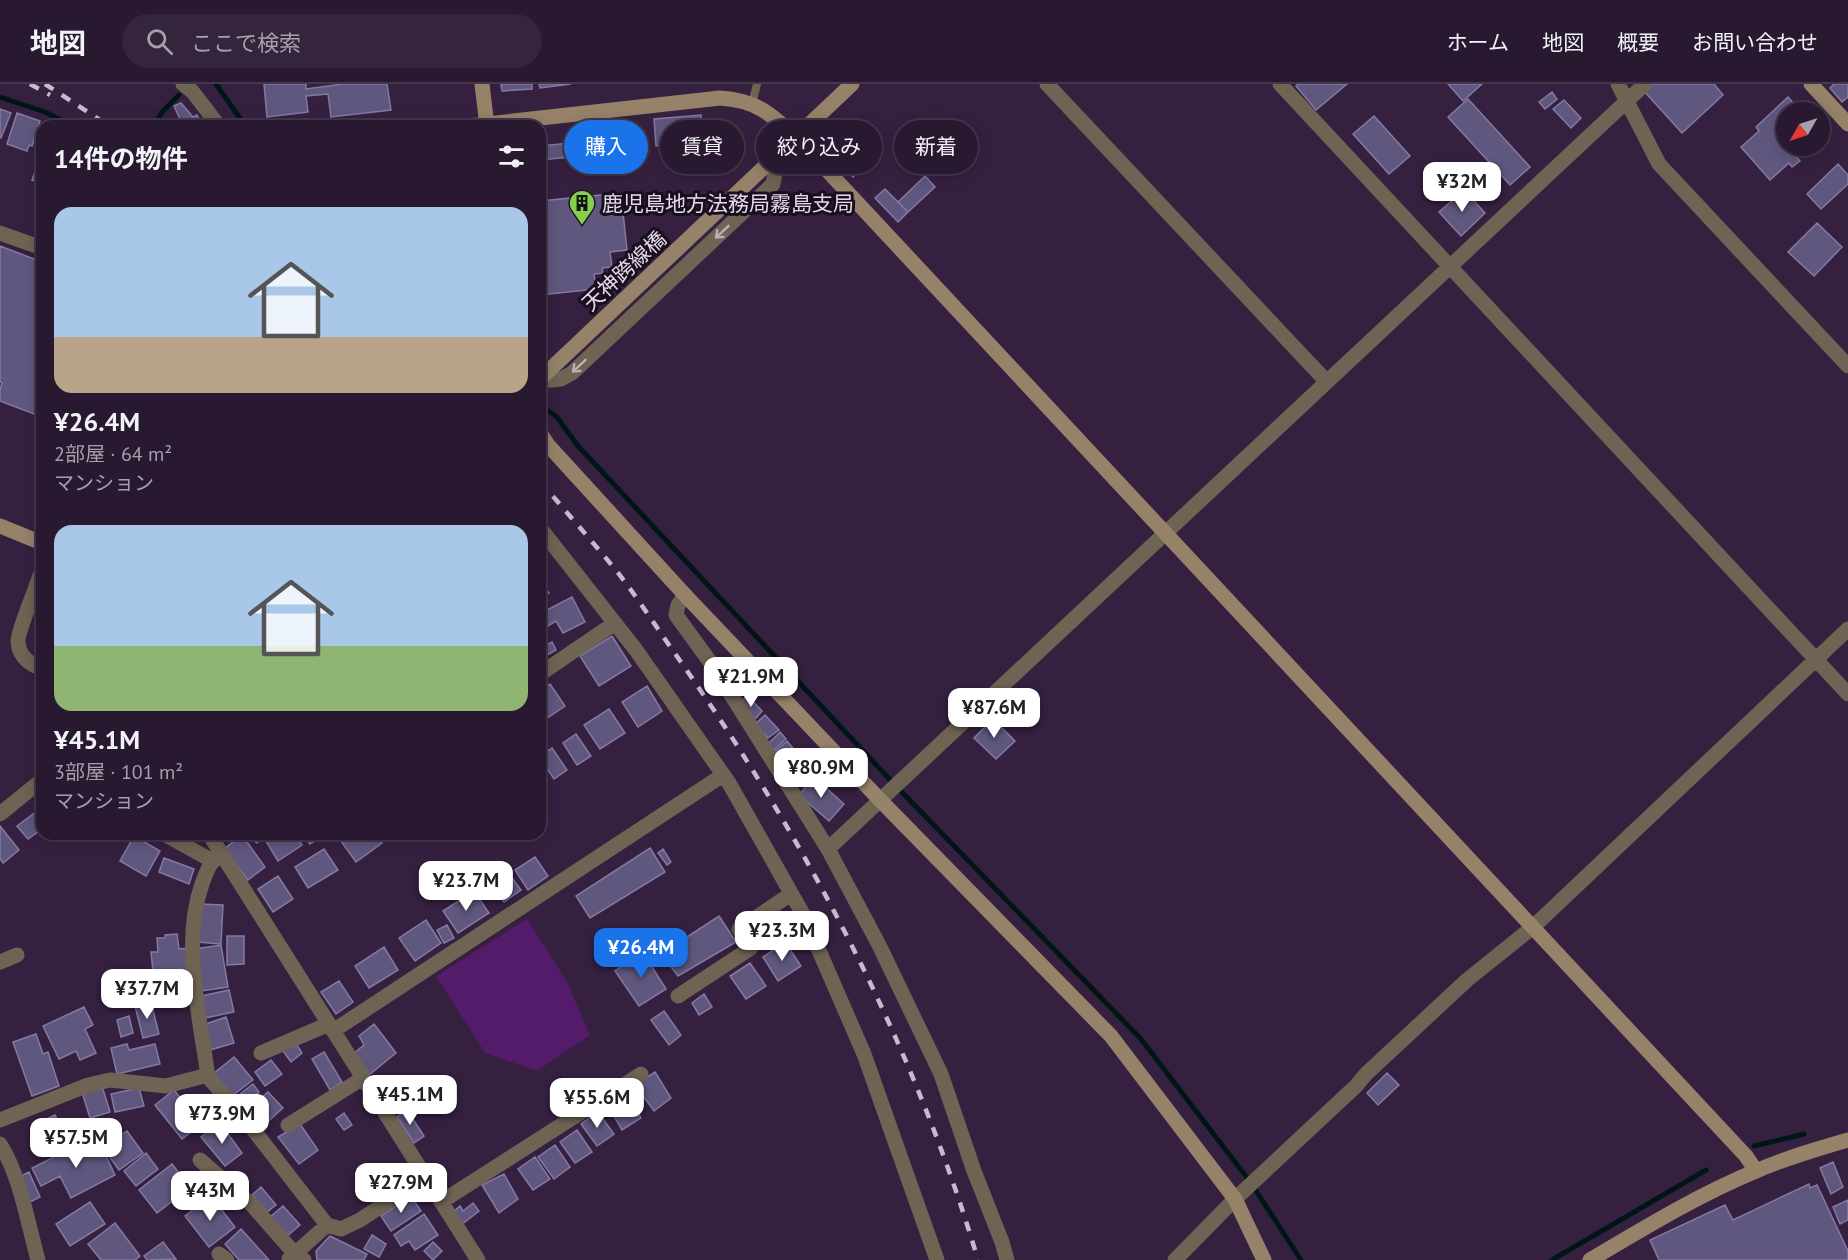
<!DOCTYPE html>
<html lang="ja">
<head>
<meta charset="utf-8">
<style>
	:root { --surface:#281830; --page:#34253c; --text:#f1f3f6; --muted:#a5a0ab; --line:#44374c; --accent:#1a73e8 }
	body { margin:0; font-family:"PT Sans","Noto Sans JP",sans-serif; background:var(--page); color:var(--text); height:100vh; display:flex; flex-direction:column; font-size:22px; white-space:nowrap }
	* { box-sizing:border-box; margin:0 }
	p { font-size:20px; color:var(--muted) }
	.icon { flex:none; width:33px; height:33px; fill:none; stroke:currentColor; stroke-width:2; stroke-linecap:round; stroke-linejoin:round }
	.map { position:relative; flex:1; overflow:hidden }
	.drawer { position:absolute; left:36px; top:36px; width:510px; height:720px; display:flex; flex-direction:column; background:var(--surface); border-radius:18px; box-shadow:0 3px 15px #0003,0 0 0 2px var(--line) }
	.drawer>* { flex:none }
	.hud { position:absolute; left:564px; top:36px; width:570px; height:54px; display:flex; gap:12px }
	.needle { width:39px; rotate:231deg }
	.buttons { position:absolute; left:1776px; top:18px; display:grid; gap:12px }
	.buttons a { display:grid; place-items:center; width:54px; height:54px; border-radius:50%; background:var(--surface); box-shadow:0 3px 15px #0003,0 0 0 2px var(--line); font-size:30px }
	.price { position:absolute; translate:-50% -51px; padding:0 14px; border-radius:12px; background:#fff; color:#222; font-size:20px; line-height:39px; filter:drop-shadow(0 2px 3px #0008) }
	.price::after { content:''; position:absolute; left:50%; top:36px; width:18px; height:14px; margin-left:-9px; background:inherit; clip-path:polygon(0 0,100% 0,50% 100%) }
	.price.current { background:var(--accent); color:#fff }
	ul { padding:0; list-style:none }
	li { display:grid; align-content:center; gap:12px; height:318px; padding:0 18px }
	li span { display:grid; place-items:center; height:186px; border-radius:18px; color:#555 }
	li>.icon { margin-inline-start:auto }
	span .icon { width:108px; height:108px; fill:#fffc; stroke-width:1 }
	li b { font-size:26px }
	h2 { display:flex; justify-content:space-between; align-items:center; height:72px; padding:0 18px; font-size:26px }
	.chip { padding:0 21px; border-radius:27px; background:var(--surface); box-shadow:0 3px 15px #0003,0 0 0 2px var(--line); font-size:21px; line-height:54px }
	.chip.current { background:var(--accent); color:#fff }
	header { display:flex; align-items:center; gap:36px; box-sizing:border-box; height:84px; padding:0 30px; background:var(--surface); border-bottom:2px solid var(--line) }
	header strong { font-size:28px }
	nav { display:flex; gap:33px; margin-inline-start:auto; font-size:21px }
	.search { width:420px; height:54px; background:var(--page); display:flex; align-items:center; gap:15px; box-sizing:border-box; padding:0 21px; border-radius:33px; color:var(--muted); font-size:22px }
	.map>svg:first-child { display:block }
	.green { fill:#531b6a }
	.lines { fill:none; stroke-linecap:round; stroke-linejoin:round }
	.stream { stroke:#001616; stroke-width:5 }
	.building { fill:#60577f; stroke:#837aa4; stroke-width:1.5 }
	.lane { stroke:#6f6353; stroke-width:8 }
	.street { stroke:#6f6353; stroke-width:15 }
	.secondary { stroke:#958269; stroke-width:15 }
	.rail { stroke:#c8b9d0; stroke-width:4.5; stroke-dasharray:10 10; stroke-linecap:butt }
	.oneway { stroke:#bcafb7 }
	.labels { text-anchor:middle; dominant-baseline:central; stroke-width:6; stroke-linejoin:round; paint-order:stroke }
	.poi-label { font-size:21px; fill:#e5d8ed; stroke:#180f1d; text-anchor:start }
	.street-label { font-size:21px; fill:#e5d8ed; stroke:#180f1d }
</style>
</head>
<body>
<header>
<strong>地図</strong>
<div class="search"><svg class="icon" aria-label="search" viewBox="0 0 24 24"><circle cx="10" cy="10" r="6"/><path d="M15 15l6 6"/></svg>ここで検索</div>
<nav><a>ホーム</a><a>地図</a><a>概要</a><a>お問い合わせ</a></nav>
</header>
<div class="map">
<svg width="1848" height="1176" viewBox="0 0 1848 1176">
	<rect width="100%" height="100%" fill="#362040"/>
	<!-- green -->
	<path class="green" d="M527,835L566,896L590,951L537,987L485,969L436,892Z"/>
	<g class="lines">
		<!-- stream -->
		<path class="stream" d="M216,0L242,37
			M0,13L45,28L73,42
			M155,42L162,28L179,11
			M545,325L556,332L578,362L895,701L1141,955L1251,1099L1301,1176
			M1754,1062L1804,1050
			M1552,1176L1706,1086"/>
	</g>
	<!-- building -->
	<path class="building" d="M264,0H306V5L343,0H387L391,26L331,33L328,10L306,12L308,28L267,33Z
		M501,0H532V5L502,7Z
		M539,0H571L540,4Z
		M1298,0H1347L1316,26L1296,2Z
		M1448,0H1482L1463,17Z
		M1651,0H1714L1723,11L1682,49L1644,7Z
		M1834,0H1848V13L1842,18L1830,4Z
		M1552,8L1557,15L1545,25L1539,18Z
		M1788,13L1801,28H1786V62H1789L1788,63L1800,77L1792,83L1789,79L1770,96L1741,63L1759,47L1756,43Z
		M1468,15L1530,83L1510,101L1448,33Z
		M1564,16L1581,34L1571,44L1553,25Z
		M181,19L193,33L197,31L203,42H183L174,22Z
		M0,25L11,29L1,54L0,53Z
		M17,29L40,37L32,62L29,61L27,67L7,60Z
		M701,31L703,58L656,62L654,35Z
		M1374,32L1410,72L1389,90L1353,50Z
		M845,39L878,76L866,87L863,83L853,93L823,58Z
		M601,56L603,70L540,76V62Z
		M42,70V100L32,96Z
		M1838,80L1848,91V100L1821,125L1807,110Z
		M925,92L935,103L908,128L898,118Z
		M885,105L908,128L898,138L875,114Z
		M1464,106L1485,129L1461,152L1439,128Z
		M621,109L627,166L610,168L612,183L602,184L603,189L594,190L596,205L540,211V117Z
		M1817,139L1842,163L1814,192L1788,168Z
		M0,162L42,178V333L0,317V306L2,299L0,298Z
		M540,495L549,509L540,515Z
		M572,513L585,538L563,549L556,537L548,542L541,529Z
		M612,552L631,582L599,602L580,572Z
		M540,554L544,562L552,558L556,566L540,575Z
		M550,600L565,622L540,639V607Z
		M647,602L662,627L638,643L622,618Z
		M747,611L762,627L756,634L752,635L741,619Z
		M609,625L625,649L600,665L584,641Z
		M765,631L779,646L768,654L755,640Z
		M993,635L1015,657L996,675L974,654Z
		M780,648L786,655L773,667L768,660Z
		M576,650L591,672L577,681L563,659Z
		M787,657L805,679L788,693L770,672Z
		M552,664L567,686L554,695L540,674V672Z
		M801,682L809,689L797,701L791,694Z
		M814,693L844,720L829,737L799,711Z
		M37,727L42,734V745L28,755L17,742Z
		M0,742L19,766L3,779L0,774Z
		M244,750H263L257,759Z
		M270,750H295L302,761L278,777L264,754Z
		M303,750H325L310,760Z
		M348,750H375L382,759L356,778L340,756Z
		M242,751L265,783L248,796L224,765Z
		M134,752L160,767L146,792L120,777Z
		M650,764L665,788L590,834L576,812Z
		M324,765L338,786L308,804L295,783Z
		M663,765L671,778L667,781L658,769Z
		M535,773L548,792L528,806L515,786Z
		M164,774L194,785L189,800L159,788Z
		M505,784L521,806L504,818L488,796Z
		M278,792L293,815L273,828L258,805Z
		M474,807L489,829L458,849L443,827Z
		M199,820L223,821L221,860L197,858Z
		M719,832L736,858L678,892L661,870Z
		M426,836L441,859L415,877L399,854Z
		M447,841L454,854L444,859L437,846Z
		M177,850L179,865L190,864L193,896L179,897L180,905L155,907L151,868H158L157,854H165V851Z
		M227,852H244V880L227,881Z
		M785,858L801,882L778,897L763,873Z
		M221,861L228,903L201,907L195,865Z
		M384,863L398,886L369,904L355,882Z
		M642,867L666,905L639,922L615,887Z
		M750,879L766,902L746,915L730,892Z
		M339,897L353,918L336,930L321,908Z
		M229,906L234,928L205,934L201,912Z
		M704,910L712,923L699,931L692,919Z
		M151,918L159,950L143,954L135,922Z
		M84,923L93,941L85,945L96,969L80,976L76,967L59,975L43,942Z
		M664,927L681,951L669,961L651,936Z
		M129,932L133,949L121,953L117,936Z
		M226,933L234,959L210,966L203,941Z
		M374,940L396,969L369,991L353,970L364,961L359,952Z
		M36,950L43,970L48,968L59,1002L32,1012L13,958Z
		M295,958L302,969L291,978L283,967Z
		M127,960L129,966L155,960L160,980L117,990L111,964Z
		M324,968L342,998L330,1006L312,975Z
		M234,973L253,996L232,1012L214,989Z
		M271,976L282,990L265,1002L255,988Z
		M655,988L671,1014L654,1027L635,1001Z
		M1387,989L1399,1001L1378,1021L1367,1009Z
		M253,1000L259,1008L245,1019L239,1011Z
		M102,1002L110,1028L90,1034L82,1008Z
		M139,1004L144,1022L115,1028L111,1010Z
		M625,1005L641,1034L622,1046L607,1020Z
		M174,1006L183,1017L188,1013L194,1020L203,1013L215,1030L182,1055L155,1021Z
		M268,1008L283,1024L264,1041L249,1024Z
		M407,1026L424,1052L414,1059L397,1033Z
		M598,1028L614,1050L597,1062L581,1040Z
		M344,1029L352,1041L344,1046L336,1035Z
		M55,1031L69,1059L47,1070L33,1041Z
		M220,1039L242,1069L225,1082L201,1053Z
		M300,1040L318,1066L299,1080L278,1053Z
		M577,1046L592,1068L575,1079L560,1058Z
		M127,1047L143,1069L119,1086L103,1064Z
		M90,1055L99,1073L104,1068L115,1091L71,1114L60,1092L41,1102L32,1084Z
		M555,1061L570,1083L554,1095L538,1073Z
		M146,1069L158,1085L136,1102L124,1087Z
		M535,1073L550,1095L533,1106L518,1085Z
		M1833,1078L1843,1103L1831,1110L1820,1084Z
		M172,1080L190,1103L157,1129L139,1106Z
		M29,1088L40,1113L26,1120L14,1095Z
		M504,1090L518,1115L499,1129L482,1101Z
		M1809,1100L1810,1104L1817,1101L1848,1167V1176H1659L1650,1156L1725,1121L1733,1136Z
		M261,1103L276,1121L267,1128L252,1111Z
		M211,1112L235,1143L209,1163L185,1132Z
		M411,1112L421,1127L391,1147L381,1132Z
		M1848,1116V1136L1840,1140L1833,1123Z
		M90,1118L105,1140L70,1162L56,1140Z
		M473,1119L479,1127L461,1141L452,1129L460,1122L463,1127Z
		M283,1122L300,1141L286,1153L270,1133Z
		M424,1130L438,1151L415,1166L409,1157L401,1162L394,1151Z
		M115,1139L140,1172L135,1176H101L88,1160Z
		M241,1145L269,1176H239L225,1160Z
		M372,1151L386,1160L379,1173L364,1165Z
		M330,1152L367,1170L364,1176H317L316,1167Z
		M163,1158L176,1175L147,1176L144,1172Z
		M433,1158L442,1167L433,1176L424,1167Z"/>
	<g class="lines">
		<!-- lane -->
		<path class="lane" d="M752,20L757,0"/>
		<!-- street -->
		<path class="street" d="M183,0L192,7L219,42
			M1047,0L1327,298
			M1280,0L1848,610
			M1618,0L1659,80L1848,282
			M466,42L487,40
			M0,149L42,164
			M540,297L561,295L572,289L773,100L778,71
			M540,444L636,566L729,699L804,832L864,970L937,1176
			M42,486C38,499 17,549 18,558C19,573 30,580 42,585
			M685,511L678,521L676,531L713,582L828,765L879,861L941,990L974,1087L1002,1158L1007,1176
			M540,590L615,539
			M0,730L42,696
			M164,750L211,776
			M209,750L478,1176
			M828,765L1645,0
			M0,878L17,871
			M678,912L751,864L739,845L791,810
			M333,947L723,691
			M261,969L329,940
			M208,993C200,932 181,859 202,800C207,787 209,778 221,770
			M0,1036L88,1001L110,996L166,1002L204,992L208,993L242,1031L327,1141L341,1145L360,1136L425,1093
			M288,1041L363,994
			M0,1060C20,1091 28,1140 38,1176
			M200,1076L252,1121L295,1170L304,1176
			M441,1118L641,990
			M219,1170L227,1176
			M289,1175L327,1141
			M1175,1176L1235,1115L1356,1002L1366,990L1467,896L1533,843L1848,545"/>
		<!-- secondary -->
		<path class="secondary" d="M482,0L487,42
			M1811,0L1848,40
			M487,40L720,14C756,16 771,30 796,53L1746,1072L1756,1087
			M540,295L852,0
			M540,349L548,361L685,511L881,717L1111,952L1235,1115L1264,1176
			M0,442L42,459
			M1590,1176C1644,1144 1698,1111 1756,1087C1786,1074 1817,1065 1848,1056"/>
		<!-- rail -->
		<path class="rail" d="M30,0L50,11
			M45,0L109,42
			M540,397C566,428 593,458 619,490C639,516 657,544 676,571C806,755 914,960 978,1176"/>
	</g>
	<!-- one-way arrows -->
	<defs><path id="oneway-shaft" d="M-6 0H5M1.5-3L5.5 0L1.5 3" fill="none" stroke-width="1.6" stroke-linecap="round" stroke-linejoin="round" transform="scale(1.5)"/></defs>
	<g class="oneway">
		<use href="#oneway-shaft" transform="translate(722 148) rotate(137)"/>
		<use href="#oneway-shaft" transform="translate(579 282) rotate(137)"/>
	</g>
	<!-- icons -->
	<defs>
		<g id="building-pin" transform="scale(1.35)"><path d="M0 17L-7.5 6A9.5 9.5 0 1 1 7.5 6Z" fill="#85cf4c" stroke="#180f1d"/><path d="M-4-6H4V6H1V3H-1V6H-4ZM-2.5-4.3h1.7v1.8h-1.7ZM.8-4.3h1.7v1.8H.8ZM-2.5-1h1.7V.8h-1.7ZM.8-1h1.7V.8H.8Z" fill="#111"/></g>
	</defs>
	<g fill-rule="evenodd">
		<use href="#building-pin" x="582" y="119"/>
	</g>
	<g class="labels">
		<!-- poi labels -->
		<g class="poi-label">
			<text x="602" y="119">鹿児島地方法務局霧島支局</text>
		</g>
		<!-- street labels -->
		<g class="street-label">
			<text transform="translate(624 187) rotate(-43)">天神跨線橋</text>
		</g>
	</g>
</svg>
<div class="buttons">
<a><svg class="needle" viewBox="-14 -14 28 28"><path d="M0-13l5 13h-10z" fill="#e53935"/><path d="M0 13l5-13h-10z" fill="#a5a0ab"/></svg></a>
</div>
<b class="price" style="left:1462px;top:129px">¥32M</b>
<b class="price" style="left:751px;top:624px">¥21.9M</b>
<b class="price" style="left:994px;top:655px">¥87.6M</b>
<b class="price" style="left:821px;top:715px">¥80.9M</b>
<b class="price" style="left:466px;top:828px">¥23.7M</b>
<b class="price" style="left:782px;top:878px">¥23.3M</b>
<b class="price current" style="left:641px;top:895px">¥26.4M</b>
<b class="price" style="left:147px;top:936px">¥37.7M</b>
<b class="price" style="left:410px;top:1042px">¥45.1M</b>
<b class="price" style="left:597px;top:1045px">¥55.6M</b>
<b class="price" style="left:222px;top:1061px">¥73.9M</b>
<b class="price" style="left:76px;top:1085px">¥57.5M</b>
<b class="price" style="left:401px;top:1130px">¥27.9M</b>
<b class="price" style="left:210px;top:1138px">¥43M</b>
<div class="hud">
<a class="chip current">購入</a>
<a class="chip">賃貸</a>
<a class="chip">絞り込み</a>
<a class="chip">新着</a>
</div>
<section class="drawer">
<h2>14件の物件<svg class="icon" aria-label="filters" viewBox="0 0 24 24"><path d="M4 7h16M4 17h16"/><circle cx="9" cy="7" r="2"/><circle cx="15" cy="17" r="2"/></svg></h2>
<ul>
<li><span style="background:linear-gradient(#a9c7e8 70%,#b9a48a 0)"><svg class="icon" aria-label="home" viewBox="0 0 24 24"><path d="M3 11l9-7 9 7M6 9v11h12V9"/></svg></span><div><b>¥26.4M</b><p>2部屋 · 64 m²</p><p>マンション</p></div></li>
<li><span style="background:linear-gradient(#a9c7e8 65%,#8fb573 0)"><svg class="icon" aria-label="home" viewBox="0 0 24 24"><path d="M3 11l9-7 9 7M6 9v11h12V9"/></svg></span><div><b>¥45.1M</b><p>3部屋 · 101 m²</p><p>マンション</p></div></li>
</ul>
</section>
</div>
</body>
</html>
